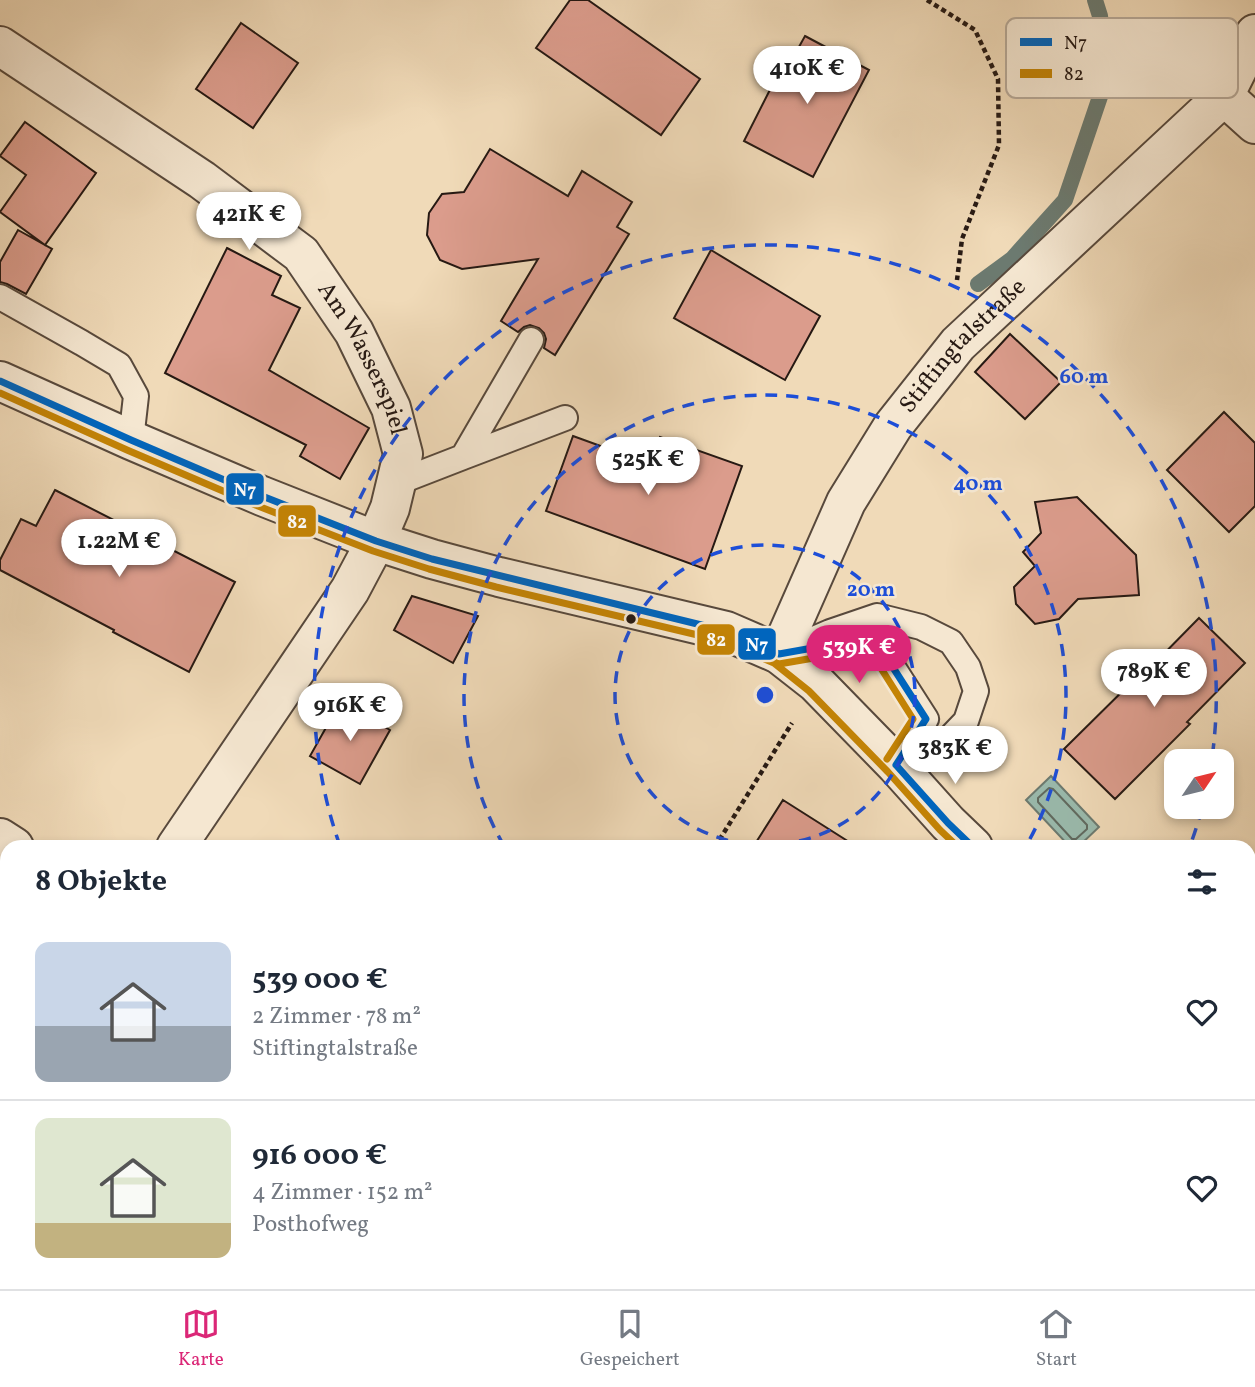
<!DOCTYPE html>
<html lang="de">
<head>
<meta charset="utf-8">
<style>
	:root { --surface:#fff; --page:#f6f6f7; --text:#1f2937; --muted:#747a83; --line:#e0e1e3; --accent:#db2777 }
	body { margin:0; font-family:Vollkorn,serif; background:var(--page); color:var(--text); height:100vh; display:flex; flex-direction:column; font-size:26px; white-space:nowrap }
	* { box-sizing:border-box; margin:0 }
	p { font-size:23px; color:var(--muted) }
	.icon { flex:none; width:38px; height:38px; fill:none; stroke:currentColor; stroke-width:2; stroke-linecap:round; stroke-linejoin:round }
	.map { position:relative; flex:1; overflow:hidden }
	.panel { position:absolute; left:0px; top:840px; width:1256px; height:450px; display:flex; flex-direction:column; background:var(--surface); border-radius:21px 21px 0 0; box-shadow:0 4px 10px #0003 }
	.panel>* { flex:none }
	.needle { width:46px; rotate:55deg }
	.controls { position:absolute; left:1164px; top:749px; display:grid; gap:14px }
	.controls a { display:grid; place-items:center; width:70px; height:70px; border-radius:14px; background:var(--surface); box-shadow:0 4px 10px #0003; font-size:35px }
	.price { position:absolute; translate:-50% -60px; padding:0 16px; border-radius:24px; background:#fff; color:#222; font-size:23px; line-height:46px; filter:drop-shadow(0 2px 4px #0008) }
	.price::after { content:''; position:absolute; left:50%; top:42px; width:21px; height:16px; margin-left:-10px; background:inherit; clip-path:polygon(0 0,100% 0,50% 100%) }
	.price.current { background:var(--accent); color:#fff }
	ul { padding:0; list-style:none }
	li { display:flex; align-items:center; gap:21px; height:175px; padding:0 35px }
	li+li { border-top:2px solid var(--line) }
	li span { display:grid; place-items:center; flex:none; width:196px; height:140px; border-radius:14px; color:#555 }
	li>.icon { margin-inline-start:auto }
	span .icon { width:84px; height:84px; fill:#fffc; stroke-width:1 }
	li b { font-size:30px }
	h2 { display:flex; justify-content:space-between; align-items:center; height:84px; padding:0 35px; font-size:30px }
	.tabs { display:flex; justify-content:space-around; align-items:center; height:98px; border-top:2px solid var(--line); background:var(--surface); font-size:19px; color:var(--muted) }
	.tabs a { display:grid; justify-items:center; gap:4px }
	.tabs .current { color:var(--accent) }
	.map>svg:first-child { display:block }
	.water { fill:#9abbae; stroke:#6c7a70; stroke-width:2 }
	.lines { fill:none; stroke-linecap:round; stroke-linejoin:round }
	.shore { stroke:#606a60; stroke-width:2 }
	.stream { stroke:#6c7a70; stroke-width:16 }
	.building { fill:#db9c8c; stroke:#261913; stroke-width:2 }
	.service-casing { stroke:#58493c; stroke-width:28 }
	.minor-casing { stroke:#58493c; stroke-width:42 }
	.tertiary-casing { stroke:#58493c; stroke-width:42 }
	.path { stroke:#261913; stroke-width:4.5; stroke-dasharray:5 3.5; stroke-linecap:butt }
	.service { stroke:#f5e7d1; stroke-width:24 }
	.minor { stroke:#f5e7d1; stroke-width:38 }
	.tertiary { stroke:#f5e7d1; stroke-width:38 }
	.bus-1-casing { stroke:#f5e7d1; stroke-width:12 }
	.bus-2-casing { stroke:#f5e7d1; stroke-width:12 }
	.bus-1 { stroke:#0065bd; stroke-width:7 }
	.bus-2 { stroke:#c38305; stroke-width:7 }
	.ring { fill:none; stroke:#1d4ed8; stroke-width:3.5; stroke-dasharray:12 9 }
	.bus-dot { fill:#261913; stroke:#f5e7d1; stroke-width:2.5 }
	.labels { text-anchor:middle; dominant-baseline:central; stroke-width:5; stroke-linejoin:round; paint-order:stroke }
	.street-label { font-size:24px; fill:#261913; stroke:#f5e7d1 }
	.key { fill:#f5e7d1; stroke:#b7a998; stroke-width:2 }
	.key-label { font-size:19px; fill:#261913 }
	.centre { fill:#1d4ed8; stroke:#f5e7d1; stroke-width:3.5 }
	.ring-label { font-size:21px; text-anchor:middle; font-weight:bold; fill:#1d4ed8; stroke:#f5e7d1; stroke-width:5; stroke-linejoin:round; paint-order:stroke }
	.line-badge { stroke:#f5e7d1; stroke-width:2.5 }
	.badge-label { font-size:19px; text-anchor:middle; font-weight:bold; fill:#fff }
</style>
</head>
<body>
<div class="map">
<svg width="1255" height="1289" viewBox="0 0 1255 1289">
	<rect width="100%" height="100%" fill="#f0dab8"/>
	<filter id="stains"><feTurbulence type="fractalNoise" baseFrequency=".00286" numOctaves="4"/><feColorMatrix values="0 0 0 0 .2 0 0 0 0 .09 0 0 0 0 .02 0 0 0 .5 -.17"/></filter>
	<radialGradient id="worn" r=".72"><stop offset=".6" stop-color="#630" stop-opacity="0"/><stop offset="1" stop-color="#630" stop-opacity=".3"/></radialGradient>
	<!-- water -->
	<path class="water" d="M1051,776L1099,827L1078,847H1070L1026,800Z"/>
	<g class="lines">
		<!-- shore -->
		<path class="shore" d="M1049,788L1053,789L1087,825V829L1076,839H1072L1038,802V798Z"/>
		<!-- stream -->
		<path class="stream" d="M978,284L1012,259L1065,200L1107,76L1100,16L1095,0"/>
	</g>
	<!-- building -->
	<path class="building" d="M570,0H588L700,79L661,135L536,48Z
		M241,23L298,63L253,128L196,89Z
		M805,36L869,70L813,177L744,141L785,60L790,63Z
		M25,122L96,173L45,245L0,212L26,175L0,156Z
		M490,149L568,196L582,171L632,202L617,227L629,234L555,355L544,348L546,339L544,333L539,328L530,325L524,327L518,332L501,321L538,259L462,269L440,260L427,235L429,213L442,194L464,192Z
		M18,230L52,249L26,294L7,284L0,282V262Z
		M227,248L281,276L272,295L300,308L269,370L369,428L340,479L300,456L306,445L165,373Z
		M711,250L820,316L785,380L674,318Z
		M1010,334L1061,382L1025,419L975,372Z
		M1224,412L1255,443V506L1229,532L1167,470Z
		M573,436L650,464L660,437L742,466L705,569L546,511Z
		M55,490L235,582L189,672L113,632L114,630L0,570V560L21,519L36,526Z
		M1077,497L1136,555L1139,595L1078,599L1059,619L1035,624L1016,604L1014,587L1035,566L1023,552L1041,533L1035,502Z
		M412,596L478,616L453,663L394,630Z
		M1199,618L1245,663L1187,722L1190,724L1115,799L1064,749L1145,669V673Z
		M341,701L390,730L360,784L310,756Z
		M783,800L857,847H753Z"/>
	<g class="lines">
		<!-- service casing -->
		<g class="service-casing">
			<path id="service" d="M0,297L82,343L119,365L136,396L131,440
				M463,457L565,418
				M396,483L463,457L531,340
				M830,645L863,639L885,655L926,719L896,765
				M779,654L830,632L877,616L921,627L951,642L968,667L976,691L966,721L944,744L896,765"/>
		</g>
		<!-- minor casing -->
		<g class="minor-casing">
			<g id="minor">
				<path id="s1" d="M0,46L202,180L301,254L354,332L391,408L403,454L390,508L376,541L350,590L176,847"/>
				<path d="M1224,96L1255,124"/>
				<path id="s2" d="M779,654L846,502L893,426L958,344L1224,96L1255,34"/>
				<path d="M0,838L14,847"/>
				<path d="M0,1141L7,1130"/>
			</g>
		</g>
		<!-- tertiary casing -->
		<g class="tertiary-casing">
			<path id="tertiary" d="M0,381L131,440L262,496L376,541L432,559L499,577L726,631L779,654L816,683L896,765L948,823L973,847
				M1250,1063L1255,1067"/>
		</g>
		<!-- path -->
		<path class="path" d="M927,0L975,30L998,79L999,145L962,239L957,280
			M715,847L792,723
			M264,1288L265,1289"/>
		<!-- service -->
		<use href="#service" class="service"/>
		<!-- minor -->
		<use href="#minor" class="minor"/>
		<!-- tertiary -->
		<use href="#tertiary" class="tertiary"/>
		<!-- bus-1 casing -->
		<g class="bus-1-casing">
			<path id="bus-1" d="M0,381L131,440L262,496L376,541L432,559L726,631L779,654L863,639L885,655L926,719L896,765
				M896,765L948,823L973,847"/>
		</g>
		<!-- bus-2 casing -->
		<g class="bus-2-casing">
			<path id="bus-2" d="M0,393L127,450L258,506L373,551L429,569L496,587L723,641L774,663L809,691L888,772L940,830L958,847
				M738,648L779,664L860,650L877,662L913,719L887,759"/>
		</g>
		<!-- bus-1 -->
		<use href="#bus-1" class="bus-1"/>
		<!-- bus-2 -->
		<use href="#bus-2" class="bus-2"/>
	</g>
	<!-- distance rings -->
	<g class="ring">
		<circle cx="765" cy="695" r="150"/>
		<path d="M504 846A301 301 0 1 1 1026 846"/>
		<path d="M1202 808A451 451 0 0 1 1190 846M340 846A451 451 0 1 1 1212 758"/>
	</g>
	<!-- markers -->
	<circle class="bus-dot" cx="631" cy="619" r="6"/>
	<g class="labels">
		<!-- street labels -->
		<g class="street-label">
			<text stroke="none"><textPath href="#s2" startOffset="362">Stiftingtalstraße</textPath></text>
			<text stroke="none"><textPath href="#s1" startOffset="488">Am Wasserspiel</textPath></text>
		</g>
	</g>
	<!-- legend -->
	<rect x="1006" y="18" width="232" height="80" rx="10" class="key"/>
	<rect x="1020" y="38" width="32" height="8" fill="#0065bd"/>
	<rect x="1020" y="69" width="32" height="9" fill="#c38305"/>
	<g class="key-label">
		<text x="1064" y="49">N7</text>
		<text x="1064" y="80">82</text>
	</g>
	<circle cx="765" cy="695" r="10" class="centre"/>
	<g class="ring-label">
		<text x="1084" y="383">60 m</text>
		<text x="978" y="490">40 m</text>
		<text x="871" y="596">20 m</text>
	</g>
	<g class="line-badge">
		<rect x="225" y="472" width="40" height="34" rx="7" fill="#0065bd"/>
		<rect x="277" y="504" width="40" height="34" rx="7" fill="#c38305"/>
		<rect x="696" y="623" width="40" height="33" rx="7" fill="#c38305"/>
		<rect x="737" y="627" width="40" height="34" rx="7" fill="#0065bd"/>
	</g>
	<g class="badge-label">
		<text x="245" y="496">N7</text>
		<text x="297" y="528">82</text>
		<text x="716" y="646">82</text>
		<text x="757" y="651">N7</text>
	</g>
	<rect width="100%" height="100%" filter="url(#stains)"/>
	<rect width="100%" height="100%" fill="url(#worn)"/>
</svg>
<div class="controls">
<a><svg class="needle" viewBox="-14 -14 28 28"><path d="M0-13l5 13h-10z" fill="#e53935"/><path d="M0 13l5-13h-10z" fill="#747a83"/></svg></a>
</div>
<b class="price" style="left:807px;top:106px">410K €</b>
<b class="price" style="left:249px;top:252px">421K €</b>
<b class="price" style="left:648px;top:497px">525K €</b>
<b class="price" style="left:119px;top:579px">1.22M €</b>
<b class="price current" style="left:859px;top:685px">539K €</b>
<b class="price" style="left:1154px;top:709px">789K €</b>
<b class="price" style="left:350px;top:743px">916K €</b>
<b class="price" style="left:955px;top:786px">383K €</b>
<section class="panel">
<h2>8 Objekte<svg class="icon" aria-label="filters" viewBox="0 0 24 24"><path d="M4 7h16M4 17h16"/><circle cx="9" cy="7" r="2"/><circle cx="15" cy="17" r="2"/></svg></h2>
<ul>
<li><span style="background:linear-gradient(#c9d6e8 60%,#9aa5b1 0)"><svg class="icon" aria-label="home" viewBox="0 0 24 24"><path d="M3 11l9-7 9 7M6 9v11h12V9"/></svg></span><div><b>539 000 €</b><p>2 Zimmer · 78 m²</p><p>Stiftingtalstraße</p></div><svg class="icon" aria-label="heart" viewBox="0 0 24 24"><path d="M12 20l-8-8c-3-5 5-10 8-4 3-6 11-1 8 4z"/></svg></li>
<li><span style="background:linear-gradient(#dfe7d0 75%,#c2b280 0)"><svg class="icon" aria-label="home" viewBox="0 0 24 24"><path d="M3 11l9-7 9 7M6 9v11h12V9"/></svg></span><div><b>916 000 €</b><p>4 Zimmer · 152 m²</p><p>Posthofweg</p></div><svg class="icon" aria-label="heart" viewBox="0 0 24 24"><path d="M12 20l-8-8c-3-5 5-10 8-4 3-6 11-1 8 4z"/></svg></li>
</ul>
</section>
</div>
<nav class="tabs">
<a class="current"><svg class="icon" aria-label="map" viewBox="0 0 24 24"><path d="M3 6l6-2 6 2 6-2v14l-6 2-6-2-6 2zM9 4v14M15 6v14"/></svg>Karte</a>
<a><svg class="icon" aria-label="saved" viewBox="0 0 24 24"><path d="M7 4h10v16l-5-4-5 4z"/></svg>Gespeichert</a>
<a><svg class="icon" aria-label="home" viewBox="0 0 24 24"><path d="M3 11l9-7 9 7M6 9v11h12V9"/></svg>Start</a>
</nav>
</body>
</html>
